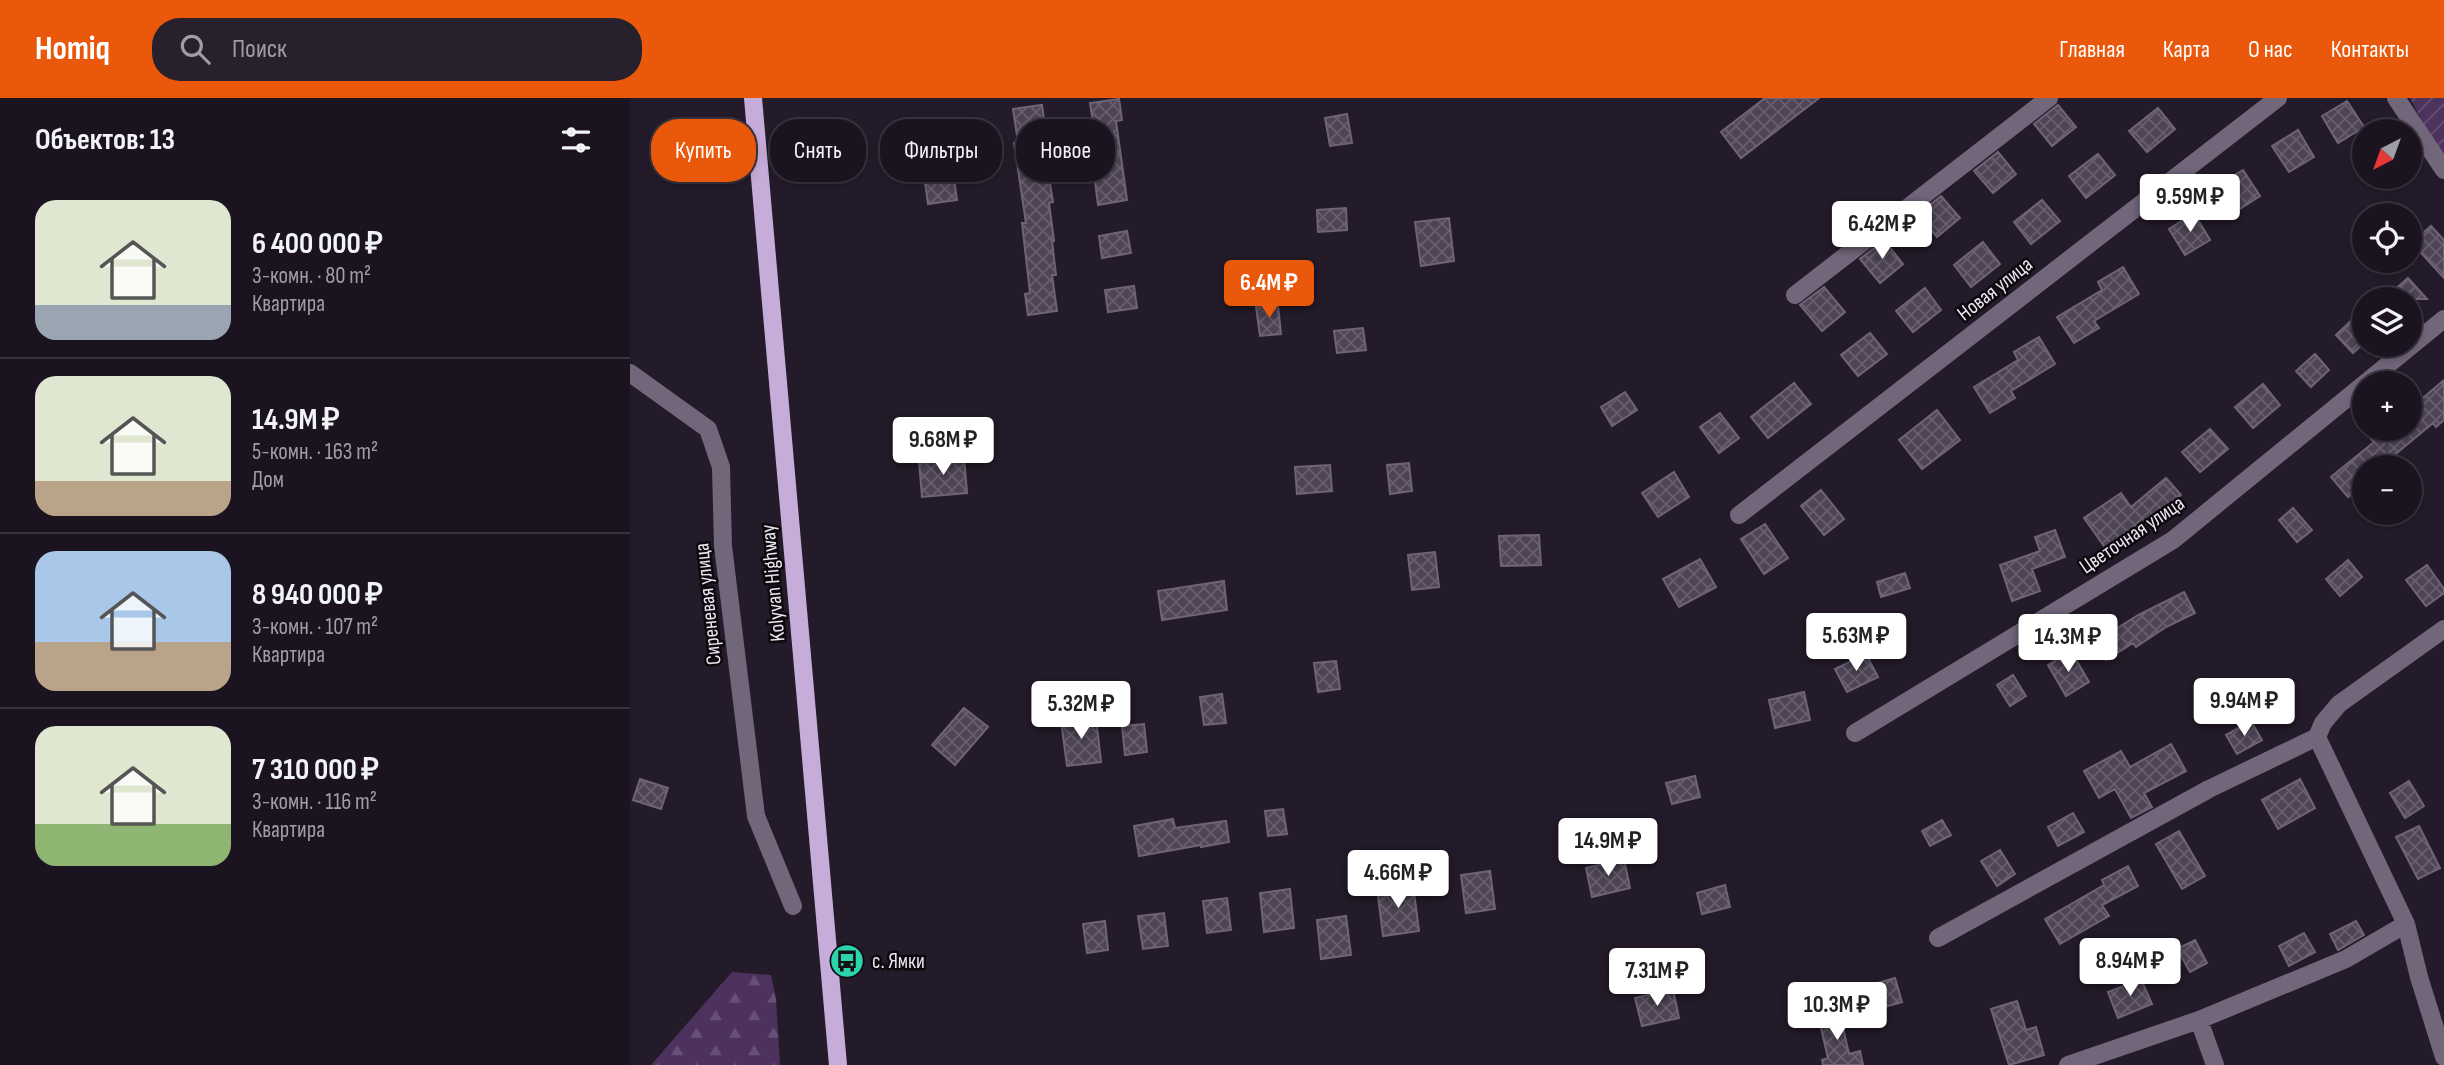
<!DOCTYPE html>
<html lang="ru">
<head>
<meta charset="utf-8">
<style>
	:root { --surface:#1b1420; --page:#28212d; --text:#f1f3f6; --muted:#a09ea5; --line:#39333e; --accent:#ea580c }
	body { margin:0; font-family:"Sofia Sans Condensed",sans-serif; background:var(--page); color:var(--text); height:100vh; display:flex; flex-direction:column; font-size:26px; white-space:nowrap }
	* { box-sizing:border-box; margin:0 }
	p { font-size:23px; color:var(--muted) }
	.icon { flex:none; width:38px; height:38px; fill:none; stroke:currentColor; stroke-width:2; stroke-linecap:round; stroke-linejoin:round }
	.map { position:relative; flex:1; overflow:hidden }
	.side { display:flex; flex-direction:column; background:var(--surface); width:630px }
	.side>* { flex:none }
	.hud { position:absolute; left:21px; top:21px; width:665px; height:63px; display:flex; gap:14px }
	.needle { width:46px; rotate:221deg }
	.tools { position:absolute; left:1722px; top:21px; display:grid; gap:14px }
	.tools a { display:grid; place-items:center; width:70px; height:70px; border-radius:50%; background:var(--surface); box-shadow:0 4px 10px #0003,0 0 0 2px var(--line); font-size:35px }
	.price { position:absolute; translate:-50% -60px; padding:0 16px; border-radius:7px; background:#fff; color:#222; font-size:23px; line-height:46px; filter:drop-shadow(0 2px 4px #0008) }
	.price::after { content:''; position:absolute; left:50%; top:42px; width:21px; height:16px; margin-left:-10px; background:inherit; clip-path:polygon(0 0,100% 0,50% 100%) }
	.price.current { background:var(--accent); color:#fff }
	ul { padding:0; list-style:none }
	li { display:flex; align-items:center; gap:21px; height:175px; padding:0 35px }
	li+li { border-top:2px solid var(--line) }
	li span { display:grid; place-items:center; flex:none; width:196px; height:140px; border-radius:21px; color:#555 }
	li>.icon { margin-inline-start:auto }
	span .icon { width:84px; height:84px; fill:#fffc; stroke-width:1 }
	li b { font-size:30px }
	h2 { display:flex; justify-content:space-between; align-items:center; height:84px; padding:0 35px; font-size:30px }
	.chip { padding:0 24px; border-radius:28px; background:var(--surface); box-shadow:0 4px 10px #0003,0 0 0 2px var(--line); font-size:24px; line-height:63px }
	.chip.current { background:var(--accent); color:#fff }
	header { display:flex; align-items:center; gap:42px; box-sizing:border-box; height:98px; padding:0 35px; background:var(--accent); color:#fff }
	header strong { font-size:33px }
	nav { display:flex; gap:38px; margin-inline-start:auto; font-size:24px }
	.search { width:490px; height:63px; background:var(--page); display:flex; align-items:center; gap:18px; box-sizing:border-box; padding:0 24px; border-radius:28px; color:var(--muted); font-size:26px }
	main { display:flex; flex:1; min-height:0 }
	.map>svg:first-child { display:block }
	.forest { fill:url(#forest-firs) }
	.garden { fill:url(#garden-furrows) }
	.building { fill:url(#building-cross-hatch); stroke:#6f6477; stroke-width:2 }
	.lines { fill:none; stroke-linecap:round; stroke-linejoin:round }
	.minor { stroke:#72667b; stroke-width:18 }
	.major { stroke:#c6add9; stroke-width:18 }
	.labels { text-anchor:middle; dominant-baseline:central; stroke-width:5; stroke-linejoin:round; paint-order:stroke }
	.street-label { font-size:21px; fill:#ebe5ef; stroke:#0b080e }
	.poi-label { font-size:21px; fill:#ebe5ef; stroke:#0b080e; text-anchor:start }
</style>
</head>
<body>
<header>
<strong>Homiq</strong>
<div class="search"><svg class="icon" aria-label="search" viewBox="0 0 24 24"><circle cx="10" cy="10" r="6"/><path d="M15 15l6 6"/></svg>Поиск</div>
<nav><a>Главная</a><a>Карта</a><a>О нас</a><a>Контакты</a></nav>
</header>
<main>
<section class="side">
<h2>Объектов: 13<svg class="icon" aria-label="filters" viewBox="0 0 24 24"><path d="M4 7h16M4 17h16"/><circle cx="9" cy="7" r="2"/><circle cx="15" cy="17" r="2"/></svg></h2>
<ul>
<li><span style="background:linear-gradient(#dfe7d0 75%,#9aa5b1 0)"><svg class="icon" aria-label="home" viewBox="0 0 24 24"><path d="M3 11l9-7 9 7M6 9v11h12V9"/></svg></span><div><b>6 400 000 ₽</b><p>3-комн. · 80 m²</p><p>Квартира</p></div></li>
<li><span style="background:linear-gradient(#dfe7d0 75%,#b9a48a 0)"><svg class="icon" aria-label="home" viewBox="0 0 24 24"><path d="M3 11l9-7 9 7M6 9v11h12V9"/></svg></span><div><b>14.9M ₽</b><p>5-комн. · 163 m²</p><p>Дом</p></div></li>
<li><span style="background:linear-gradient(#a9c7e8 65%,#b9a48a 0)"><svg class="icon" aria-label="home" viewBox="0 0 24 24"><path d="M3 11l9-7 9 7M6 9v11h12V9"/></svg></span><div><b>8 940 000 ₽</b><p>3-комн. · 107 m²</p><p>Квартира</p></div></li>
<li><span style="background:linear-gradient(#dfe7d0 70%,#8fb573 0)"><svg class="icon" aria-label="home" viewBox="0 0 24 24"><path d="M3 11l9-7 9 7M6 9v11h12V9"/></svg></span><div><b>7 310 000 ₽</b><p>3-комн. · 116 m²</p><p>Квартира</p></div></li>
</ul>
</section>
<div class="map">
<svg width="1814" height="967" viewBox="0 0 1814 967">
	<defs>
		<pattern id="forest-firs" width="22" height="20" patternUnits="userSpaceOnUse" patternTransform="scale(1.75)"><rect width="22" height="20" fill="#4c325d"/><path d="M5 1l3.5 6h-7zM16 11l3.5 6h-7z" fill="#665075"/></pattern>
		<pattern id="garden-furrows" width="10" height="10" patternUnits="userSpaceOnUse" patternTransform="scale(1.75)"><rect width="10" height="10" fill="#4c325d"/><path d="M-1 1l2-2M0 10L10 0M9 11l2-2" fill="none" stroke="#665075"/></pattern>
		<pattern id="building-cross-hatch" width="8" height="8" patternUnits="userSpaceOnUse" patternTransform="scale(1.75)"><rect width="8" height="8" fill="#4e4455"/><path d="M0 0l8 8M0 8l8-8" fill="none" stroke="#685f6e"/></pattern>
	</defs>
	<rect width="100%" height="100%" fill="#241b2a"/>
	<!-- forest -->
	<path class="forest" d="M102,874L141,877L146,901L150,967H21Z"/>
	<!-- garden -->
	<path class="garden" d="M1780,0H1814V62L1813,63Z"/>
	<!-- building -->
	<path class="building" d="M1135,0H1189L1111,60L1091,34Z
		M489,1L492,22L486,23L497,102L468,107L460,45L466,44L460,5Z
		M1717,3L1734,29L1708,45L1692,18Z
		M412,7L415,29L411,30L423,104L419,105L424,143H422L426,177H422L427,213L398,217L395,196L400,195L392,125H396L384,45L388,44L383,11Z
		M1428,7L1446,29L1422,48L1404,26Z
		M1528,10L1545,31L1517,54L1499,33Z
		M717,16L722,45L700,48L695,20Z
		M1668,32L1684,59L1659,74L1642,48Z
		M341,37L344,59L315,63L312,41Z
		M1368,54L1386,76L1363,95L1344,73Z
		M1468,56L1485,77L1456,100L1439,78Z
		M1613,72L1630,98L1605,114L1588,87Z
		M324,80L327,102L298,106L295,84Z
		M1311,98L1330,120L1307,139L1288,116Z
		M1412,102L1430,123L1401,146L1384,124Z
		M716,110L717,132L688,134L687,112Z
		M1564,115L1580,142L1555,157L1539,131Z
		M819,120L824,163L791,168L785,124Z
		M1801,128L1814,142V180L1782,145Z
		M497,133L501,155L472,160L469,138Z
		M1254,142L1273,166L1250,185L1230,161Z
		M1353,144L1370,166L1341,189L1324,167Z
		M1493,169L1509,196L1464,223L1469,230L1444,245L1427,219L1472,192L1468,184Z
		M1778,180L1797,201H1754Z
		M504,188L507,210L478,214L475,192Z
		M1194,189L1215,214L1192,233L1170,207Z
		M1295,190L1311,212L1283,234L1266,213Z
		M648,207L651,236L630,238L626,209Z
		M1727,217L1734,224V245L1723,255L1706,237Z
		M733,230L736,252L707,255L704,233Z
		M1240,235L1257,256L1228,278L1211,257Z
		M1409,239L1425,266L1381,293L1385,300L1360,315L1344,289L1388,262L1384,254Z
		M1685,256L1699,272L1681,289L1666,273Z
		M1814,282V322L1806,329L1803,325L1750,369H1734V386L1718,399L1701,379L1744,344L1741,341L1753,331H1780V311Z
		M1164,285L1181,306L1138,340L1121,319Z
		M1633,286L1650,307L1623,330L1605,309Z
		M995,294L1007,312L982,328L971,309Z
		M1307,312L1330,342L1292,371L1269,342Z
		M1090,315L1109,340L1089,355L1070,329Z
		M1580,331L1598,351L1570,374L1552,354Z
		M334,359L337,395L292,399L289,363Z
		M779,365L782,393L760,396L757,367Z
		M700,367L702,393L667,396L665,369Z
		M1044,374L1059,399L1028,419L1012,395Z
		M1536,380L1551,397L1514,428L1515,430L1479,455L1454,420L1491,395L1501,409Z
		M1191,392L1214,421L1194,437L1171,408Z
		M1663,410L1682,432L1667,444L1649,422Z
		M1135,426L1158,460L1134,476L1111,441Z
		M1425,432L1435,459L1402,471L1410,493L1382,503L1370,467L1410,453L1405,439Z
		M909,437L911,467L871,468L869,438Z
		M805,454L809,489L782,492L778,457Z
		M1070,461L1086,489L1049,509L1033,481Z
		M1718,462L1732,479L1710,498L1696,481Z
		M1797,467L1814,491V495L1796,508L1776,482Z
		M1275,475L1280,490L1251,499L1247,484Z
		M594,483L597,512L532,522L528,493Z
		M1554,494L1565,515L1536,529L1506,549L1503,545L1476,562L1464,541L1479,532L1481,534L1508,517Z
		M1441,553L1459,584L1436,598L1418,567Z
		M1236,556L1248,579L1217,594L1205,571Z
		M706,563L710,591L688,594L684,565Z
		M1383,577L1396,598L1380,608L1367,587Z
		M1174,594L1180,622L1145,630L1139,602Z
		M592,596L596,625L574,627L570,599Z
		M334,610L358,629L325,667L302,647Z
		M466,619L471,664L437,668L431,623Z
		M1621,623L1632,642L1607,656L1596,637Z
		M514,626L517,654L495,657L492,628Z
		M1541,646L1556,673L1514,695L1522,709L1501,720L1485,691L1469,700L1454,673L1491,653L1500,669Z
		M1065,678L1070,699L1042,706L1036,685Z
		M10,681L38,690L31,711L3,702Z
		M1670,681L1685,710L1648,731L1632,702Z
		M1779,683L1794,708L1775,720L1760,695Z
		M653,711L657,736L638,738L635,713Z
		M1443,715L1454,734L1428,748L1418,729Z
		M543,721L545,730L596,723L599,744L571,749V747L509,758L504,728Z
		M1312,722L1321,737L1300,748L1292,733Z
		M1789,728L1810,770L1788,781L1766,739Z
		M1549,733L1575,778L1552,791L1526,746Z
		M1370,752L1385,776L1367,788L1351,763Z
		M994,761L1000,790L962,799L956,770Z
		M1498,768L1508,788L1472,807L1479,818L1430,846L1415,821L1474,787L1472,782Z
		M860,773L865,811L836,815L831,777Z
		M783,786L789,833L753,838L747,790Z
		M1095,787L1100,809L1072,816L1067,795Z
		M660,791L664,830L634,834L630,795Z
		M597,800L601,832L577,835L573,803Z
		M534,815L538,848L513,851L508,818Z
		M716,818L721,857L691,861L687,822Z
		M475,823L478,852L457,855L453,826Z
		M1726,823L1734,837L1708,852L1700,836Z
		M1674,835L1685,854L1659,868L1649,848Z
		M1565,842L1577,865L1560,874L1547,851Z
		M1265,880L1272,904L1241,913L1234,889Z
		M1511,881L1522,906L1488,920L1478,894Z
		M1043,891L1049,920L1012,928L1005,900Z
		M1387,903L1396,932L1406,929L1414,957L1379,967L1361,911Z
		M1209,912L1219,956L1230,953L1233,967H1193L1192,962L1198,960L1188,917Z"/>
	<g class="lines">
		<!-- minor -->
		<path class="minor" d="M1766,0L1814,72
			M1165,197L1419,0
			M0,275L78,331L91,369L93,448L126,718L163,808
			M1109,417L1648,0
			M1225,635L1543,442L1814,221
			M1687,639L1776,826L1789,879L1814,959
			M1308,840L1579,691L1687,639L1693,625L1709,606L1814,531
			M1569,922L1585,967
			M1438,967L1569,922L1716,861L1776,826"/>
		<!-- major -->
		<path class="major" d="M123,0L208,967"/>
	</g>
	<!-- icons -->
	<defs>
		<g id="bus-disc" transform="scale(1.75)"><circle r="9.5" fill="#2dd4ab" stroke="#0b080e"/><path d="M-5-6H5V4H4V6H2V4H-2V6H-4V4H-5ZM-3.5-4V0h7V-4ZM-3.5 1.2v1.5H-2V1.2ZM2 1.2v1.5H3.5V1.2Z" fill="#111"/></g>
	</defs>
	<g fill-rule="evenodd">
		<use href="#bus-disc" x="217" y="863"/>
	</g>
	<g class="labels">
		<!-- street labels -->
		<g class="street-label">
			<text transform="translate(1365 191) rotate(-38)">Новая улица</text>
			<text transform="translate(1502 437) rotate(-34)">Цветочная улица</text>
			<text transform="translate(143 485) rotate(-95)">Kolyvan Highway</text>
			<text transform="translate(78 506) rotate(-96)">Сиреневая улица</text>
		</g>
		<!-- poi labels -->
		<g class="poi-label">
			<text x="242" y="863">с. Ямки</text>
		</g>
	</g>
</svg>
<div class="tools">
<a><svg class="needle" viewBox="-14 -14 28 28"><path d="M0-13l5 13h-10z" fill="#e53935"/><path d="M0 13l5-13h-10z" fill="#a09ea5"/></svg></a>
<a><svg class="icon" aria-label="locate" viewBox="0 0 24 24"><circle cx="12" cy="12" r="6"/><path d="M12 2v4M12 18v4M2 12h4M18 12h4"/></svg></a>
<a><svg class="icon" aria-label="layers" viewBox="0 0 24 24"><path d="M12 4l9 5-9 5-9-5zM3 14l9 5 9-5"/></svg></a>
<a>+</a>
<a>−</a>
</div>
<b class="price" style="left:1560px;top:136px">9.59M ₽</b>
<b class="price" style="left:1252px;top:163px">6.42M ₽</b>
<b class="price current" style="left:639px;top:222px">6.4M ₽</b>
<b class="price" style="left:313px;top:379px">9.68M ₽</b>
<b class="price" style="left:1226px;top:575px">5.63M ₽</b>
<b class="price" style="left:1438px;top:576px">14.3M ₽</b>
<b class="price" style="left:1614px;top:640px">9.94M ₽</b>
<b class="price" style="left:451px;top:643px">5.32M ₽</b>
<b class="price" style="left:978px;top:780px">14.9M ₽</b>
<b class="price" style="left:768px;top:812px">4.66M ₽</b>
<b class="price" style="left:1500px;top:900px">8.94M ₽</b>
<b class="price" style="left:1027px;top:910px">7.31M ₽</b>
<b class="price" style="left:1207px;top:944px">10.3M ₽</b>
<div class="hud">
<a class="chip current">Купить</a>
<a class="chip">Снять</a>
<a class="chip">Фильтры</a>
<a class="chip">Новое</a>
</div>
</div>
</main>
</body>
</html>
